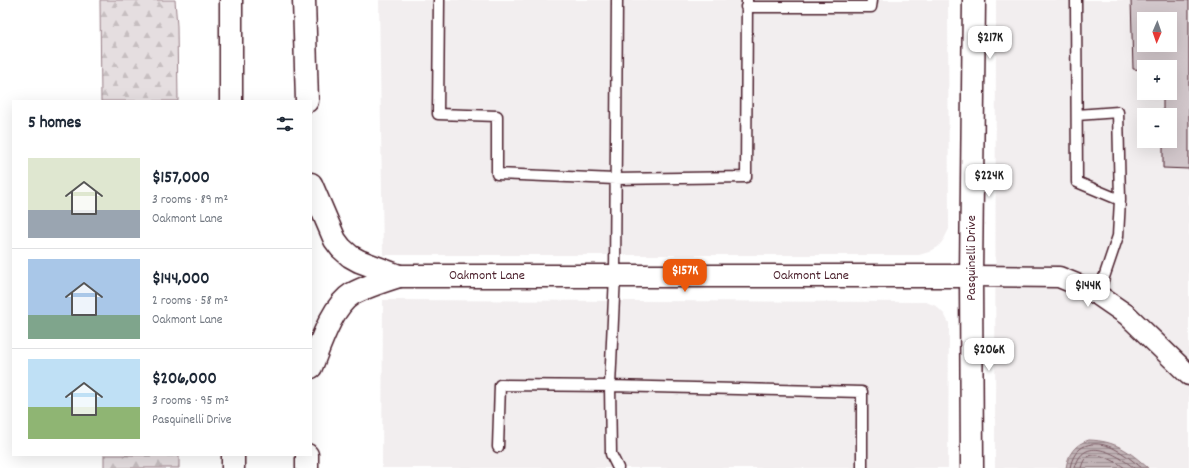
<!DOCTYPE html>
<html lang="en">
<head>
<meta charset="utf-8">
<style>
	:root { --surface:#fff; --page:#f2f2f3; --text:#1f2937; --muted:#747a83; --line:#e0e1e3; --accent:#ea580c }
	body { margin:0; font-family:Dekko,sans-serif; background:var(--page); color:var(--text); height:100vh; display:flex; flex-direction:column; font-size:15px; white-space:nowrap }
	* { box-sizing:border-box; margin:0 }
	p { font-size:13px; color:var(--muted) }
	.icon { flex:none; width:22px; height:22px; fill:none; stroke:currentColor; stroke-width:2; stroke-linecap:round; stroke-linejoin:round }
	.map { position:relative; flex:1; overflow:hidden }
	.details { position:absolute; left:12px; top:100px; width:300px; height:356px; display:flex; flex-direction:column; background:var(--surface); border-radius:0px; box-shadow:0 4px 16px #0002 }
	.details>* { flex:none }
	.needle { width:26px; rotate:182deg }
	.fabs { position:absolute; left:1137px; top:12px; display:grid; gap:8px }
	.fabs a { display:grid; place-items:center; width:40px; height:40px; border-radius:0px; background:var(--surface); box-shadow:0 4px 16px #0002; font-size:20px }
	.price { position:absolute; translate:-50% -34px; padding:0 9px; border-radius:8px; background:#fff; color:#222; font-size:13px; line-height:26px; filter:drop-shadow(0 1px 2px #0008) }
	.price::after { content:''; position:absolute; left:50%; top:24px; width:12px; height:9px; margin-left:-6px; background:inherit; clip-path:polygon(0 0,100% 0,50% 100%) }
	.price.active { background:var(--accent); color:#fff }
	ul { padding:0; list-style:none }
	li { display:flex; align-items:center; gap:12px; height:100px; padding:0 16px }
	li+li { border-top:1px solid var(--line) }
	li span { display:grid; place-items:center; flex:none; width:112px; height:80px; border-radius:0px; color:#555 }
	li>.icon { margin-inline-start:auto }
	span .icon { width:48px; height:48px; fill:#fffc; stroke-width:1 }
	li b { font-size:17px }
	h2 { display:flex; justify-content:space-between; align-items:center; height:48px; padding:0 16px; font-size:17px }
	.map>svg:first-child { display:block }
	.built { fill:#f2eeef; fill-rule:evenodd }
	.forest { fill:url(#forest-firs); stroke:#987e86 }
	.water { fill:url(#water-rules); stroke:#91787e }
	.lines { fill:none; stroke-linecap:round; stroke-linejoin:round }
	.shore { stroke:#7a5a63; stroke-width:1 }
	.building { fill:#d2c7cb; stroke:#4a1f2b; fill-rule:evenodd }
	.lane-casing { stroke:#4a1f2b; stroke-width:13 }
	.street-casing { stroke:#4a1f2b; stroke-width:23 }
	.secondary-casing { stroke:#4a1f2b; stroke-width:25 }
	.highway-casing { stroke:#4a1f2b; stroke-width:25 }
	.lane { stroke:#fff; stroke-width:10 }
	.street { stroke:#fff; stroke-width:20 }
	.secondary { stroke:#fff; stroke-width:22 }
	.highway { stroke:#fff; stroke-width:22 }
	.labels { text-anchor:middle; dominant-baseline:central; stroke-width:3; stroke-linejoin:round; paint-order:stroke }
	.street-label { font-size:14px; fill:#4a1f2b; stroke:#fff }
</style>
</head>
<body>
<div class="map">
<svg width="1189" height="468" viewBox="0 0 1189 468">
	<defs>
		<pattern id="forest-firs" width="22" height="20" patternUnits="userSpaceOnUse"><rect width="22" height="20" fill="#e5dee0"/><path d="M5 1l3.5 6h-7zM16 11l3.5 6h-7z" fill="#c6bec0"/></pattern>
		<pattern id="water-rules" width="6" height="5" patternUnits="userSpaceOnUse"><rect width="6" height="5" fill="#c1b3b6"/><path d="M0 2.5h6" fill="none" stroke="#9f9194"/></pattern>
	</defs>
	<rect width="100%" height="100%" fill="#fff"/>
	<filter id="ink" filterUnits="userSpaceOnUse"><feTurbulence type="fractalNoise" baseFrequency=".025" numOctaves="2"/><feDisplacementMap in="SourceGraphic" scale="8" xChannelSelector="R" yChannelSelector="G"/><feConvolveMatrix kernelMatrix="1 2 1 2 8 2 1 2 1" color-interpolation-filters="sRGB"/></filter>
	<g filter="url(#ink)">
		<!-- built -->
		<path class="built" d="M379,0H948L949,229L944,239L938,247L929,252L919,255H383Z
			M996,0H1189V468H995ZM1144,19H1170V45H1144ZM1144,67H1170V93H1144ZM1144,115H1170V141H1144Z
			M383,300L926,302L936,306L944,314L949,323L948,468H382Z"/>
		<!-- forest -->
		<path class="forest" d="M100,0H175L177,26L178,101H101Z
			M104,455H179V468H104Z"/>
		<!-- water -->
		<path class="water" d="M1089,440C1116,441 1129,451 1148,468H1066C1068,454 1075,444 1089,440Z"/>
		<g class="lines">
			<!-- shore -->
			<path class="shore" d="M1070,468C1074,444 1093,439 1113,448C1124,453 1133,461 1142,468
				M1075,468C1083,434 1117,454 1134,468
				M1081,468C1082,465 1083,461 1085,459C1093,448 1117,462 1125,468"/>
		</g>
		<!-- building -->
		<path class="building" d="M1131,0H1189V169L1163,168V141H1170V115H1163V93H1170V67H1144V70L1133,69ZM1144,19H1170V45H1144Z"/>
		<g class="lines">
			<!-- lane casing -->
			<g class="lane-casing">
				<path id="lane" d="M439,0L438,114L497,116V174L615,179L746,177L747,0
					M617,0L615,275L610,386L611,454L618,468
					M1076,0L1077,182L1120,200L1118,236L1098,295
					M746,7H871L872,0
					M1077,115L1118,112L1120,200
					M498,447L500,385L610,386L862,392V468"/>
			</g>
			<!-- street casing -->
			<g class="street-casing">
				<path id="street" d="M971,276L1059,277L1081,286L1098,295L1127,315L1189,375"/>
			</g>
			<!-- secondary casing -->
			<g class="secondary-casing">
				<path id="secondary" d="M399,276H971
					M972,468L971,276L974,0"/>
			</g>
			<!-- highway casing -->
			<g class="highway-casing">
				<path id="highway" d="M231,0V101
					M304,0L307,101
					M311,184L335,240L341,248L350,256L359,261L399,276
					M311,367C320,345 332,306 352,294C367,286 383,281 399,276
					M233,455V468
					M307,468V455"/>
			</g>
			<!-- lane -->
			<use href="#lane" class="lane"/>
			<!-- street -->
			<use href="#street" class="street"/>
			<!-- secondary -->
			<use href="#secondary" class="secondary"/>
			<!-- highway -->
			<use href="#highway" class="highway"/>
		</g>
	</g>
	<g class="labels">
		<!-- street labels -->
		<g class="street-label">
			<text transform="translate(972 258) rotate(-90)">Pasquinelli Drive</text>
			<text x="487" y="276">Oakmont Lane</text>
			<text x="811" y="276">Oakmont Lane</text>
		</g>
	</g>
</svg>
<div class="fabs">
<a><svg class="needle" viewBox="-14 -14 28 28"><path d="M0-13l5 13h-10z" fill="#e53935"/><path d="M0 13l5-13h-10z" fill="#747a83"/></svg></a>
<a>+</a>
<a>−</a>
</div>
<b class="price" style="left:990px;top:60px">$217K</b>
<b class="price" style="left:989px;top:198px">$224K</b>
<b class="price active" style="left:685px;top:293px">$157K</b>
<b class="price" style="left:1088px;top:308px">$144K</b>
<b class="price" style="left:989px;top:372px">$206K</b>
<section class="details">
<h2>5 homes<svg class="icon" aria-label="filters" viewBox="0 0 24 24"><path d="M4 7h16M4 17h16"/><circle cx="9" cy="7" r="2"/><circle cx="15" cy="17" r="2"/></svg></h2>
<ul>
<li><span style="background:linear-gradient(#dfe7d0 65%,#9aa5b1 0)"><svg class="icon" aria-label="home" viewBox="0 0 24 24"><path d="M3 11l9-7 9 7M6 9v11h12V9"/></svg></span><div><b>$157,000</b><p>3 rooms · 89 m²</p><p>Oakmont Lane</p></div></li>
<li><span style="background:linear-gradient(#a9c7e8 70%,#7fa58c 0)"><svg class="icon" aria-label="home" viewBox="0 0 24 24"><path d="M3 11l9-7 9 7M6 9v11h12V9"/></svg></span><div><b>$144,000</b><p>2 rooms · 58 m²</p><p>Oakmont Lane</p></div></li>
<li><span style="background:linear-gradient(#bfe0f5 60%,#8fb573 0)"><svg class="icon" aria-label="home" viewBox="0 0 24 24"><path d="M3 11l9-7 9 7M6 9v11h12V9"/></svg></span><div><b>$206,000</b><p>3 rooms · 95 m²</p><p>Pasquinelli Drive</p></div></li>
</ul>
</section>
</div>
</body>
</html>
